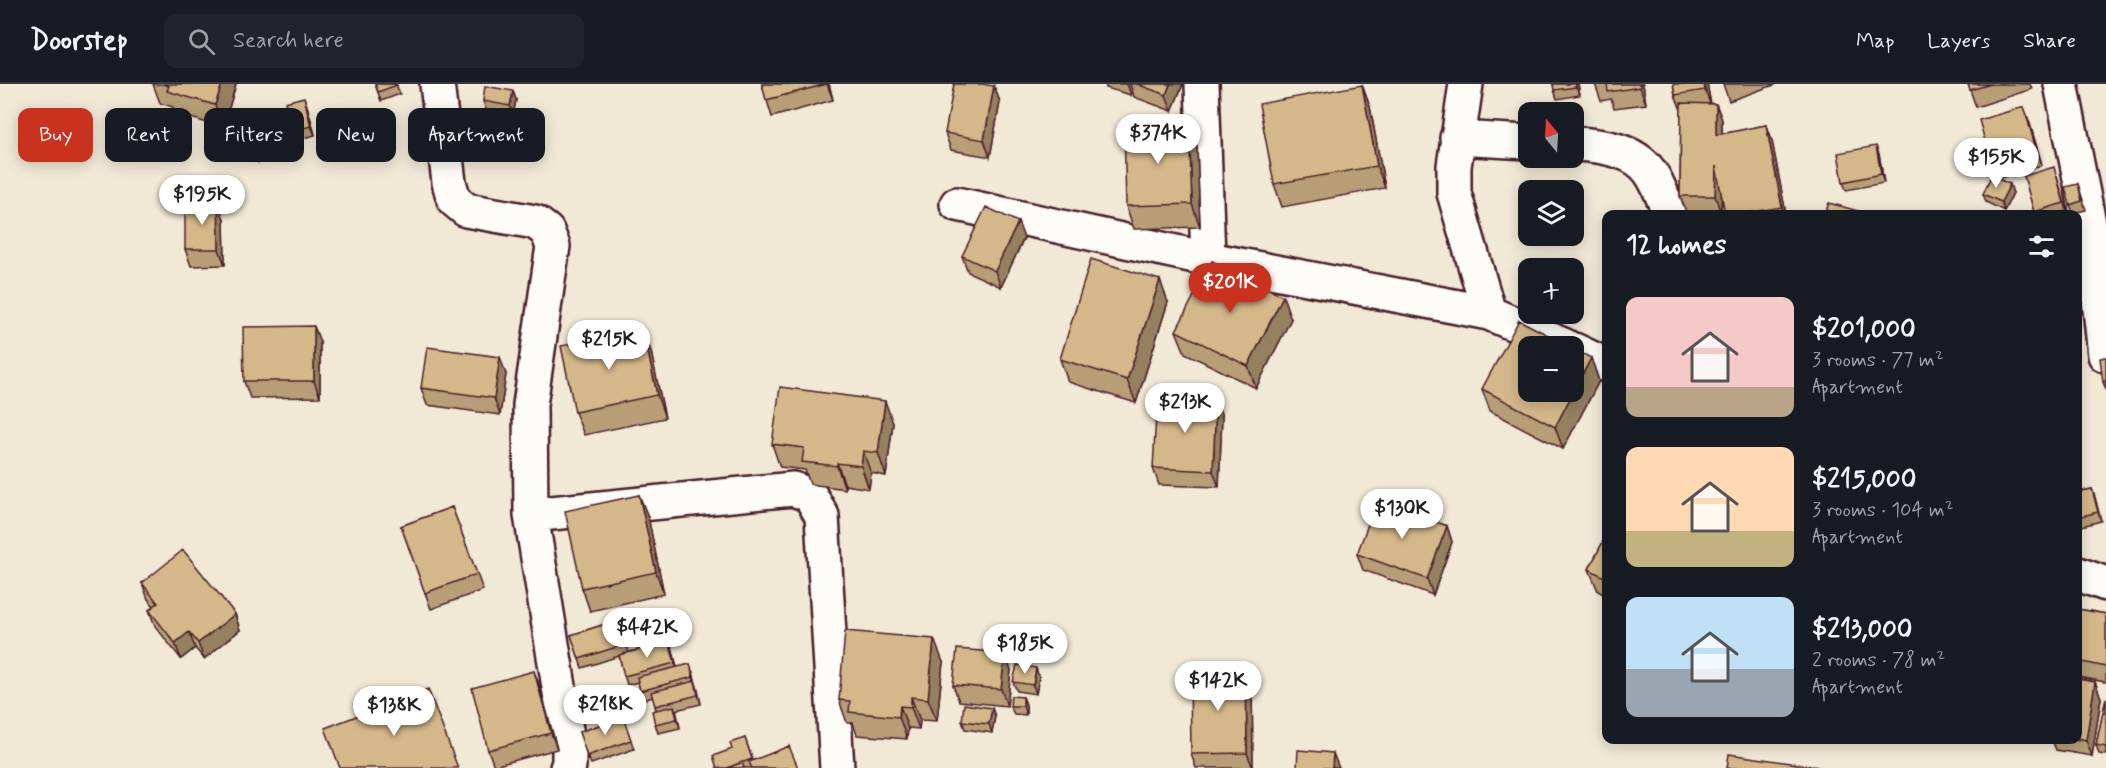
<!DOCTYPE html>
<html lang="en">
<head>
<meta charset="utf-8">
<style>
	:root { --surface:#171b24; --page:#20242c; --text:#f1f3f6; --muted:#9ea1a6; --line:#363941; --accent:#c8321e }
	body { margin:0; font-family:Mynerve,sans-serif; background:var(--page); color:var(--text); height:100vh; display:flex; flex-direction:column; font-size:22px; white-space:nowrap }
	* { box-sizing:border-box; margin:0 }
	p { font-size:20px; color:var(--muted) }
	.icon { flex:none; width:33px; height:33px; fill:none; stroke:currentColor; stroke-width:2; stroke-linecap:round; stroke-linejoin:round }
	.map { position:relative; flex:1; overflow:hidden }
	.sheet { position:absolute; left:1602px; top:126px; width:480px; height:534px; display:flex; flex-direction:column; background:var(--surface); border-radius:12px; box-shadow:0 3px 15px #0003 }
	.sheet>* { flex:none }
	.banner { position:absolute; left:18px; top:24px; width:570px; height:54px; display:flex; gap:12px }
	.needle { width:39px; rotate:342deg }
	.tools { position:absolute; left:1518px; top:18px; display:grid; gap:12px }
	.tools a { display:grid; place-items:center; width:66px; height:66px; border-radius:12px; background:var(--surface); box-shadow:0 3px 15px #0003; font-size:30px }
	.price { position:absolute; translate:-50% -51px; padding:0 14px; border-radius:21px; background:#fff; color:#222; font-size:20px; line-height:39px; filter:drop-shadow(0 2px 3px #0008) }
	.price::after { content:''; position:absolute; left:50%; top:36px; width:18px; height:14px; margin-left:-9px; background:inherit; clip-path:polygon(0 0,100% 0,50% 100%) }
	.price.selected { background:var(--accent); color:#fff }
	ul { padding:0; list-style:none }
	li { display:flex; align-items:center; gap:18px; height:150px; padding:0 24px }
	li span { display:grid; place-items:center; flex:none; width:168px; height:120px; border-radius:12px; color:#555 }
	li>.icon { margin-inline-start:auto }
	span .icon { width:72px; height:72px; fill:#fffc; stroke-width:1 }
	li b { font-size:26px }
	h2 { display:flex; justify-content:space-between; align-items:center; height:72px; padding:0 24px; font-size:26px }
	.pill { padding:0 21px; border-radius:12px; background:var(--surface); box-shadow:0 3px 15px #0003; font-size:21px; line-height:54px }
	.pill.selected { background:var(--accent); color:#fff }
	header { display:flex; align-items:center; gap:36px; box-sizing:border-box; height:84px; padding:0 30px; background:var(--surface); border-bottom:2px solid var(--line) }
	header strong { font-size:28px }
	nav { display:flex; gap:33px; margin-inline-start:auto; font-size:21px }
	.search { width:420px; height:54px; background:var(--page); display:flex; align-items:center; gap:15px; box-sizing:border-box; padding:0 21px; border-radius:12px; color:var(--muted); font-size:22px }
	.map>svg:first-child { display:block }
	.lines { fill:none; stroke-linecap:round; stroke-linejoin:round }
	.minor-casing { stroke:#4a1f2b; stroke-width:38 }
	.minor { stroke:#fdfcf7; stroke-width:33 }
	.wall { fill:#b79e77; stroke:#4a1f2b; stroke-width:1.5 }
	.shaded-wall { fill:#958161; stroke:#4a1f2b; stroke-width:1.5 }
	.building { fill:#d5b88a; stroke:#4a1f2b; stroke-width:1.5 }
</style>
</head>
<body>
<header>
<strong>Doorstep</strong>
<div class="search"><svg class="icon" aria-label="search" viewBox="0 0 24 24"><circle cx="10" cy="10" r="6"/><path d="M15 15l6 6"/></svg>Search here</div>
<nav><a>Map</a><a>Layers</a><a>Share</a></nav>
</header>
<div class="map">
<svg width="2106" height="684" viewBox="0 0 2106 684">
	<rect width="100%" height="100%" fill="#f1e8d6"/>
	<filter id="ink" filterUnits="userSpaceOnUse"><feTurbulence type="fractalNoise" baseFrequency=".0167" numOctaves="2"/><feDisplacementMap in="SourceGraphic" scale="12" xChannelSelector="R" yChannelSelector="G"/><feConvolveMatrix kernelMatrix="1 2 1 2 8 2 1 2 1" color-interpolation-filters="sRGB"/></filter>
	<g filter="url(#ink)">
		<g class="lines">
			<!-- minor casing -->
			<g class="minor-casing">
				<path id="minor" d="M437,0L449,98L454,116L466,126L535,138L547,147L553,162L530,321L531,431L569,664V682L567,684
					M1202,0L1208,175
					M1466,0L1454,82V109L1489,229
					M2061,0L2093,159L2105,271
					M1457,54L1528,58
					M1574,60C1599,61 1634,65 1650,88C1659,100 1664,117 1670,130
					M957,120L1208,175L1489,229L1565,262
					M1574,266L1606,281
					M531,431L793,405L810,411L822,432L837,684
					M2078,490L2106,500"/>
			</g>
			<!-- minor -->
			<use href="#minor" class="minor"/>
		</g>
		<!-- wall -->
		<path class="wall" d="M153,0H236L223,44L175,29L173,23L160,19Z
			M375,0H396L400,10L381,17Z
			M762,0H829L833,16L772,33Z
			M1105,0H1183L1172,27L1134,13L1132,6L1131,11L1106,4Z
			M1553,0H1578L1580,11L1557,15L1554,6Z
			M1595,0H1643L1646,20L1614,24L1611,15L1601,17Z
			M1707,0L1711,20H1716L1722,36V50L1766,41L1772,57L1786,130H1725L1721,110V129L1686,128L1680,112L1681,26L1675,11Z
			M1723,0H1777L1729,17Z
			M1968,0H2030L2032,5L1976,23Z
			M1362,1L1370,23L1385,104L1282,123L1274,100Z
			M994,2L1000,18L990,73L951,66L945,49Z
			M513,7L516,16L513,31L486,26L483,17Z
			M307,22L315,51L296,56L293,47Z
			M2024,23L2030,40L2042,81L1997,95L2013,109L2004,127L1986,118L1983,110L1997,95L1991,78Z
			M262,39L265,48L258,78L240,74L237,65Z
			M1189,40L1197,63L1200,143L1134,145L1126,122Z
			M1879,70L1884,99L1846,106L1843,98Z
			M2024,92H2057L2067,127L2056,130H2035Z
			M2078,100L2086,126L2073,129L2070,121Z
			M224,135L225,181L191,182L185,165Z
			M1024,154L1001,203L968,188L962,172Z
			M1168,218L1136,319L1068,298L1060,275Z
			M1291,235L1256,304L1185,269L1176,247Z
			M643,245L651,268L665,334L584,351L575,328Z
			M320,258V313L250,314L244,297Z
			M2106,273V306L2103,298Z
			M1591,274L1599,297L1563,365L1490,327L1482,305Z
			M506,290L500,331L427,321L421,304Z
			M1222,332L1219,403L1159,401L1153,384Z
			M893,339L886,392L871,389L869,405L845,401V405L810,400L805,386L780,383L772,360Z
			M2092,405L2101,437L2078,443V408Z
			M639,411L648,433L664,510L590,527L582,504Z
			M452,423L483,506L431,525L401,442Z
			M1447,442L1452,458L1433,511L1363,486L1357,470Z
			M1606,452V512L1598,507L1589,485Z
			M142,499L235,530L240,546L204,575L195,564L181,575L155,542L149,526L154,522L148,515Z
			M2078,525L2106,530V598L2078,593Z
			M618,536L629,568L669,558L677,583L693,588L701,620L676,626L680,644L658,649L655,640L656,626L653,613L643,616L638,598L627,601L619,572L582,584L571,551Z
			M943,578L937,637L920,636L919,645L908,644L907,655L857,651L853,639H847L839,616Z
			M1011,586L1007,622L959,617L953,601Z
			M1039,593L1036,610L1017,607L1013,598Z
			M2078,595L2095,598L2101,614L2092,672L2056,666L2052,656H2078Z
			M1252,602L1253,684H1196L1191,670Z
			M540,603L557,665L494,682L488,666Z
			M1023,613L1026,621V631L1014,630L1010,622Z
			M2106,614V671L2099,670L2096,661Z
			M995,632L992,649L965,645L962,637Z
			M623,633L634,665L591,680L579,648Z
			M745,654L753,677L798,684H717L732,665Z"/>
		<!-- shaded-wall -->
		<path class="shaded-wall" d="M222,0H236L223,44L215,21Z
			M827,0H829L833,16Z
			M1127,0H1130L1132,6L1131,11Z
			M1170,0H1183L1172,27L1166,11Z
			M1576,0H1578L1580,11L1576,3Z
			M1640,0H1643L1646,20L1640,3Z
			M1704,0H1707L1711,22L1705,6Z
			M1362,1L1370,23L1385,104L1377,82Z
			M994,2L1000,18L990,73L984,56Z
			M513,7L516,16L513,31L510,22Z
			M304,13L307,22L315,51L311,42Z
			M1716,20L1722,36V67L1716,51Z
			M2024,23L2030,40L2042,81L2036,65Z
			M262,39L265,48L258,78L255,70Z
			M1189,40L1197,63L1200,143L1192,120Z
			M1766,41L1772,57L1786,130H1785L1782,123Z
			M1876,62L1879,70L1884,99L1881,90Z
			M1716,82L1722,98L1721,129L1715,112Z
			M2010,100L2013,109L2004,127L2001,118Z
			M218,119L224,135L225,181L219,165Z
			M1018,138L1024,154L1001,203L995,187Z
			M1160,196L1168,218L1136,319L1127,296Z
			M1283,212L1291,235L1256,304L1248,282Z
			M314,242L320,258V313L314,297Z
			M643,245L651,268L665,334L657,311Z
			M500,273L506,290L500,331L494,314Z
			M1591,274L1599,297L1563,365L1555,343Z
			M1216,316L1222,332L1219,403L1213,387Z
			M885,317L893,339L886,392L878,369Z
			M863,367L871,389L869,405L861,382Z
			M837,379L845,401V405L837,382Z
			M2092,405L2095,413L2101,437L2098,428Z
			M639,411L648,433L664,510L656,488Z
			M1447,442L1452,458L1433,511L1427,495Z
			M235,530L240,546L204,575L198,559Z
			M189,548L195,564L181,575L175,559Z
			M934,555L943,578L937,637L928,615Z
			M669,558L673,566L678,588L675,579Z
			M1005,569L1011,586L1007,622L1001,605Z
			M690,580L698,606L701,620L693,593Z
			M1036,584L1039,593L1036,610L1033,601Z
			M1246,586L1252,602L1253,684L1247,669Z
			M534,587L540,603L557,665L551,649Z
			M2095,598L2101,614L2092,672L2086,656Z
			M911,613L920,636L919,645L911,623Z
			M1023,613L1026,621V631L1023,622Z
			M674,622L677,631L680,644L677,635Z
			M900,622L908,644L907,655L899,633Z
			M992,624L995,632L992,649L989,640Z
			M1333,669L1339,684H1332Z"/>
		<!-- building -->
		<path class="building" d="M163,0H222L215,21L167,7L169,2Z
			M375,0H396L397,1L378,8Z
			M762,0H827L766,16Z
			M954,0H982L994,2L984,56L945,49Z
			M1137,0H1170L1166,11Z
			M1553,0H1576V3L1554,6Z
			M1607,0H1640V3L1608,8Z
			M1673,0H1704L1705,6L1675,11Z
			M1968,0H1991L1970,6Z
			M1362,1L1377,82L1274,100L1259,20Z
			M485,2L513,7L510,22L483,17Z
			M304,13L311,42L293,47L285,18Z
			M1681,19L1716,20V51L1766,41L1782,123L1742,130H1725L1716,82L1715,112H1680Z
			M2024,23L2036,65L1991,78L1979,36Z
			M244,35L262,39L255,70L237,65Z
			M1189,40L1192,120L1126,122L1124,42Z
			M1876,62L1881,90L1843,98L1838,69Z
			M2054,83L2064,119L2034,128L2024,92Z
			M1991,92L2010,100L2001,118L1983,110Z
			M2078,100L2082,117L2070,121L2065,103Z
			M218,119L219,165H185V120Z
			M1829,119L1869,130H1825Z
			M986,123L1018,138L995,187L962,172Z
			M1091,175L1160,196L1127,296L1060,275Z
			M1212,177L1283,212L1248,282L1176,247Z
			M1519,236L1569,262H1528V308H1574V265L1591,274L1555,343L1482,305Z
			M314,242V297H244L243,243Z
			M643,245L657,311L575,328L561,262Z
			M427,263L500,273L494,314L421,304Z
			M2106,273V297L2103,298L2100,274Z
			M780,303L885,317L878,369L863,367L861,382L837,379V382L802,378L804,364L772,360Z
			M1157,313L1216,316L1213,387L1153,384Z
			M2092,405L2098,428L2078,433V408Z
			M639,411L656,488L582,504L565,427Z
			M1377,416L1447,442L1427,495L1357,470Z
			M452,423L477,490L425,509L401,442Z
			M1606,452V494L1589,485Z
			M183,466L235,530L198,559L189,548L175,559L149,526L158,519L142,499Z
			M2078,525L2106,530V583L2078,577Z
			M618,536L626,560L579,575L571,551Z
			M845,547L934,555L928,615L911,613V623L900,622L899,633L849,628L850,617L839,616Z
			M669,558L675,579L624,592L619,571Z
			M957,565L1005,569L1001,605L953,601Z
			M690,580L693,593L640,607L637,593Z
			M1017,581L1036,584L1033,601L1013,598Z
			M1246,586L1247,669L1191,670L1190,587Z
			M534,587L551,649L488,666L472,604Z
			M2078,595L2095,598L2086,656L2078,654Z
			M695,597L698,611L655,622L651,608Z
			M428,605L458,684H340L325,644Z
			M1011,612L1023,613V622H1010Z
			M2106,614V663L2096,661Z
			M964,620L992,624L989,640L962,637Z
			M674,622L677,635L655,640L652,627Z
			M623,633L631,656L587,672L579,648Z
			M745,654L752,675L727,684H717L713,672L732,665L730,659Z
			M789,662L798,684H752L749,678Z
			M1298,666L1333,669L1332,684H1297Z
			M1729,670L1818,683V684H1727Z
			M742,678L744,684H727Z"/>
	</g>
</svg>
<div class="tools">
<a><svg class="needle" viewBox="-14 -14 28 28"><path d="M0-13l5 13h-10z" fill="#e53935"/><path d="M0 13l5-13h-10z" fill="#9ea1a6"/></svg></a>
<a><svg class="icon" aria-label="layers" viewBox="0 0 24 24"><path d="M12 4l9 5-9 5-9-5zM3 14l9 5 9-5"/></svg></a>
<a>+</a>
<a>−</a>
</div>
<b class="price" style="left:1158px;top:81px">$374K</b>
<b class="price" style="left:1996px;top:105px">$155K</b>
<b class="price" style="left:202px;top:142px">$195K</b>
<b class="price selected" style="left:1230px;top:230px">$201K</b>
<b class="price" style="left:609px;top:287px">$215K</b>
<b class="price" style="left:1185px;top:350px">$213K</b>
<b class="price" style="left:1402px;top:456px">$130K</b>
<b class="price" style="left:647px;top:575px">$442K</b>
<b class="price" style="left:1025px;top:591px">$185K</b>
<b class="price" style="left:1218px;top:628px">$142K</b>
<b class="price" style="left:605px;top:652px">$218K</b>
<b class="price" style="left:394px;top:653px">$138K</b>
<div class="banner">
<a class="pill selected">Buy</a>
<a class="pill">Rent</a>
<a class="pill">Filters</a>
<a class="pill">New</a>
<a class="pill">Apartment</a>
</div>
<section class="sheet">
<h2>12 homes<svg class="icon" aria-label="filters" viewBox="0 0 24 24"><path d="M4 7h16M4 17h16"/><circle cx="9" cy="7" r="2"/><circle cx="15" cy="17" r="2"/></svg></h2>
<ul>
<li><span style="background:linear-gradient(#f6c9c9 75%,#b9a48a 0)"><svg class="icon" aria-label="home" viewBox="0 0 24 24"><path d="M3 11l9-7 9 7M6 9v11h12V9"/></svg></span><div><b>$201,000</b><p>3 rooms · 77 m²</p><p>Apartment</p></div></li>
<li><span style="background:linear-gradient(#ffd9b3 70%,#c2b280 0)"><svg class="icon" aria-label="home" viewBox="0 0 24 24"><path d="M3 11l9-7 9 7M6 9v11h12V9"/></svg></span><div><b>$215,000</b><p>3 rooms · 104 m²</p><p>Apartment</p></div></li>
<li><span style="background:linear-gradient(#bfe0f5 60%,#9aa5b1 0)"><svg class="icon" aria-label="home" viewBox="0 0 24 24"><path d="M3 11l9-7 9 7M6 9v11h12V9"/></svg></span><div><b>$213,000</b><p>2 rooms · 78 m²</p><p>Apartment</p></div></li>
</ul>
</section>
</div>
</body>
</html>
